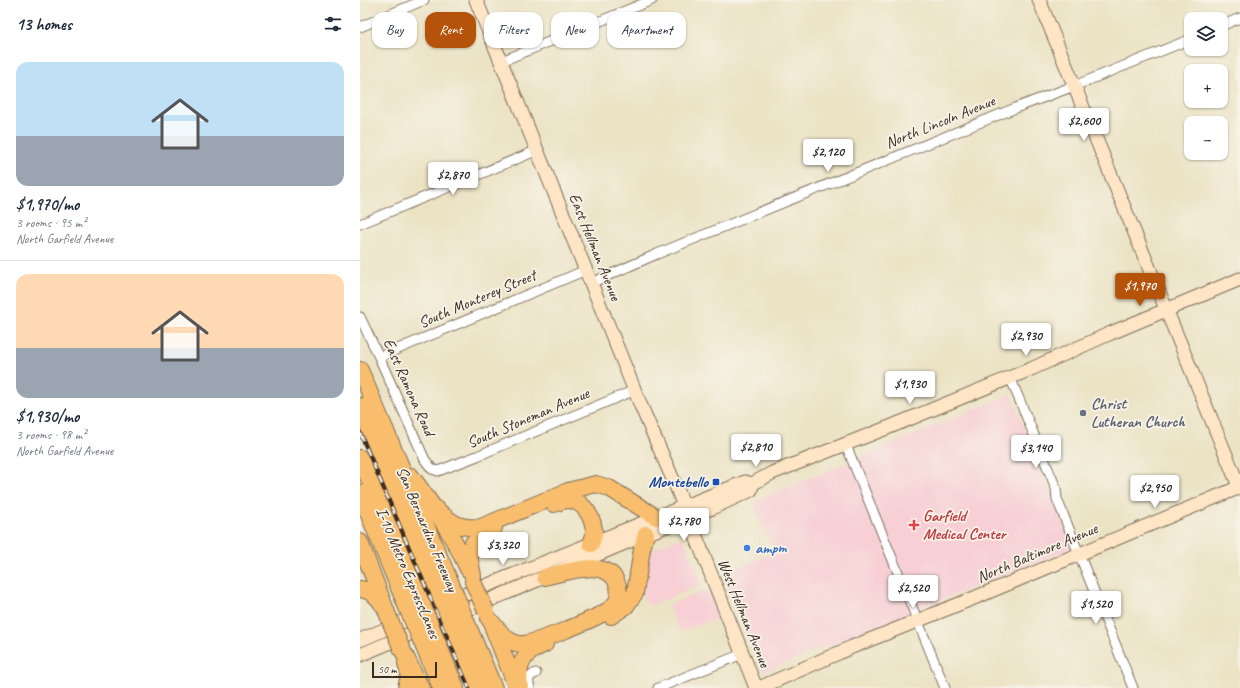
<!DOCTYPE html>
<html lang="en">
<head>
<meta charset="utf-8">
<style>
	:root { --surface:#fff; --page:#f2f2f3; --text:#1f2937; --muted:#747a83; --line:#e0e1e3; --accent:#b45309 }
	body { margin:0; font-family:Caveat,sans-serif; background:var(--page); color:var(--text); height:100vh; display:flex; flex-direction:column; font-size:15px; white-space:nowrap }
	* { box-sizing:border-box; margin:0 }
	p { font-size:13px; color:var(--muted) }
	.icon { flex:none; width:22px; height:22px; fill:none; stroke:currentColor; stroke-width:2; stroke-linecap:round; stroke-linejoin:round }
	.map { position:relative; flex:1; overflow:hidden }
	.details { display:flex; flex-direction:column; background:var(--surface); width:360px }
	.details>* { flex:none }
	.top-card { position:absolute; left:12px; top:12px; width:380px; height:36px; display:flex; gap:8px }
	.fabs { position:absolute; left:824px; top:12px; display:grid; gap:8px }
	.fabs a { display:grid; place-items:center; width:44px; height:44px; border-radius:8px; background:var(--surface); box-shadow:0 1px 3px #0004; font-size:20px }
	.scale { position:absolute; left:12px; bottom:10px; width:65px; box-sizing:border-box; padding-left:4px; border:2px solid #3b2a1e; border-top:0; font-size:11px; line-height:14px; white-space:nowrap; color:#3b2a1e; -webkit-text-stroke:3px #f7f3e8; paint-order:stroke }
	.price { position:absolute; translate:-50% -34px; padding:0 9px; border-radius:4px; background:#fff; color:#222; font-size:13px; line-height:26px; filter:drop-shadow(0 1px 2px #0008) }
	.price::after { content:''; position:absolute; left:50%; top:24px; width:12px; height:9px; margin-left:-6px; background:inherit; clip-path:polygon(0 0,100% 0,50% 100%) }
	.price.selected { background:var(--accent); color:#fff }
	ul { padding:0; list-style:none }
	li { display:grid; align-content:center; gap:8px; height:212px; padding:0 16px }
	li+li { border-top:1px solid var(--line) }
	li span { display:grid; place-items:center; height:124px; border-radius:12px; color:#555 }
	li>.icon { margin-inline-start:auto }
	span .icon { width:72px; height:72px; fill:#fffc; stroke-width:1 }
	li b { font-size:17px }
	h2 { display:flex; justify-content:space-between; align-items:center; height:48px; padding:0 16px; font-size:17px }
	.chip { padding:0 14px; border-radius:12px; background:var(--surface); box-shadow:0 1px 3px #0004; font-size:14px; line-height:36px }
	.chip.selected { background:var(--accent); color:#fff }
	main { display:flex; flex:1; min-height:0 }
	.map>svg:first-child { display:block }
	.built { fill:#f7cfd4 }
	.lines { fill:none; stroke-linecap:round; stroke-linejoin:round }
	.street-casing { stroke:#796b58; stroke-width:11 }
	.secondary-casing { stroke:#796b58; stroke-width:15 }
	.highway-casing { stroke:#796b58; stroke-width:18 }
	.street { stroke:#fff; stroke-width:9 }
	.secondary { stroke:#fde5c5; stroke-width:13 }
	.highway { stroke:#f9be6d; stroke-width:16 }
	.rail-casing { stroke:#3b2a1e; stroke-width:4 }
	.rail { stroke:#f7f3e8; stroke-width:2.5; stroke-dasharray:8; stroke-linecap:butt }
	.highway-bridge-casing { stroke:#796b58; stroke-width:18; stroke-linecap:butt }
	.highway-bridge { stroke:#f9be6d; stroke-width:16 }
	.worship-dot { fill:#6b7280; stroke:#f7f3e8; stroke-width:1.5 }
	.transit-dot { fill:#1a4fb4; stroke:#f7f3e8; stroke-width:1.5 }
	.health-dot { fill:#e0444e; stroke:#f7f3e8; stroke-width:1.5 }
	.shop-dot { fill:#3f7fe0; stroke:#f7f3e8; stroke-width:1.5 }
	.labels { text-anchor:middle; dominant-baseline:central; stroke-width:3.5; stroke-linejoin:round; paint-order:stroke }
	.street-label { font-size:16px; fill:#3b2a1e; stroke:#f7f3e8 }
	.worship-label { font-size:16px; font-weight:bold; fill:#5b616d; stroke:#f7f3e8; text-anchor:start }
	.transit-label { font-size:16px; font-weight:bold; fill:#164399; stroke:#f7f3e8; text-anchor:end }
	.health-label { font-size:16px; font-weight:bold; fill:#be3a42; stroke:#f7f3e8; text-anchor:start }
	.shop-label { font-size:16px; font-weight:bold; fill:#366cbe; stroke:#f7f3e8; text-anchor:start }
</style>
</head>
<body>
<main>
<section class="details">
<h2>13 homes<svg class="icon" aria-label="filters" viewBox="0 0 24 24"><path d="M4 7h16M4 17h16"/><circle cx="9" cy="7" r="2"/><circle cx="15" cy="17" r="2"/></svg></h2>
<ul>
<li><span style="background:linear-gradient(#bfe0f5 60%,#9aa5b1 0)"><svg class="icon" aria-label="home" viewBox="0 0 24 24"><path d="M3 11l9-7 9 7M6 9v11h12V9"/></svg></span><div><b>$1,970/mo</b><p>3 rooms · 95 m²</p><p>North Garfield Avenue</p></div></li>
<li><span style="background:linear-gradient(#ffd9b3 60%,#9aa5b1 0)"><svg class="icon" aria-label="home" viewBox="0 0 24 24"><path d="M3 11l9-7 9 7M6 9v11h12V9"/></svg></span><div><b>$1,930/mo</b><p>3 rooms · 98 m²</p><p>North Garfield Avenue</p></div></li>
</ul>
</section>
<div class="map">
<svg width="880" height="688" viewBox="0 0 880 688">
	<rect width="100%" height="100%" fill="#f7f3e8"/>
	<filter id="ink" filterUnits="userSpaceOnUse"><feTurbulence type="fractalNoise" baseFrequency=".025" numOctaves="2"/><feDisplacementMap in="SourceGraphic" scale="8" xChannelSelector="R" yChannelSelector="G"/><feConvolveMatrix kernelMatrix="1 2 1 2 8 2 1 2 1" color-interpolation-filters="sRGB"/></filter>
	<filter id="wash" filterUnits="userSpaceOnUse"><feTurbulence type="fractalNoise" baseFrequency=".012" numOctaves="4" result="noise"/><feDisplacementMap in="SourceGraphic" scale="16" xChannelSelector="R" yChannelSelector="G"/><feGaussianBlur stdDeviation="0.9" result="paint"/><feColorMatrix in="noise" values="0 0 0 0 0 0 0 0 0 0 0 0 0 0 0 0 0 1.4 0 .05"/><feComposite in="paint" operator="in"/></filter>
	<g filter="url(#wash)">
		<rect width="100%" height="100%" fill="#ece3c5"/>
		<!-- built -->
		<path class="built" d="M651,394L713,548L403,672L363,573L415,553L393,502Z
			M323,537L341,584L290,606L283,600L288,551Z
			M349,589L360,617L320,632L308,605Z"/>
	</g>
	<g filter="url(#ink)">
		<g class="lines">
			<!-- street casing -->
			<g class="street-casing">
				<path id="street" d="M861,26L880,18
					M0,27L64,0
					M142,61L292,0
					M0,224L178,150
					M231,283L297,254L658,107L714,86L831,39
					M0,317L19,357L65,460L72,469L78,471L117,456L275,390
					M19,357L226,270
					M650,377L696,488L697,499L773,688
					M486,445L585,688
					M170,688C167,680 169,676 176,673
					M298,688L382,654"/>
			</g>
			<!-- secondary casing -->
			<g class="secondary-casing">
				<path id="secondary" d="M116,0L281,406L318,491L396,688
					M679,0L880,489
					M0,640C41,623 82,604 123,587C210,552 298,517 385,482L392,484L412,473L532,426L671,369L751,333L880,279
					M0,655L286,534L352,508L391,490L392,484
					M399,688L492,647L614,598L880,487"/>
			</g>
			<!-- highway casing -->
			<g class="highway-casing">
				<path id="highway" d="M0,370L94,591
					M0,406L80,596
					M0,458L62,604
					M51,476C74,506 93,535 108,569
					M0,493L48,610
					M194,504C199,502 204,500 209,500C225,501 235,521 234,535C233,538 232,541 231,544
					M76,509C92,523 98,529 121,527L208,491L236,484L249,488L296,517
					M0,542L29,618
					M113,582C114,574 111,568 110,560C108,542 119,534 134,528
					M0,589C10,590 17,595 22,604
					M251,616L266,606L275,593L282,549L286,534
					M129,619C137,628 146,642 159,644C171,646 234,619 247,611C250,609 253,606 256,603C259,598 259,592 258,586C250,556 207,572 185,577
					M106,621L134,688
					M93,626L119,688
					M133,628L157,688
					M74,634L96,688
					M61,640L81,688
					M41,647L61,688
					M46,663L49,675L46,688
					M160,688C157,664 162,654 185,644"/>
			</g>
			<!-- street -->
			<use href="#street" class="street"/>
			<!-- secondary -->
			<use href="#secondary" class="secondary"/>
			<!-- highway -->
			<use href="#highway" class="highway"/>
			<!-- rail casing -->
			<g class="rail-casing">
				<path id="rail" d="M0,433L109,688"/>
			</g>
			<!-- rail -->
			<use href="#rail" class="rail"/>
			<!-- highway-bridge casing -->
			<g class="highway-bridge-casing">
				<path id="highway-bridge" d="M113,582L126,611
					M94,591L106,621
					M80,596L93,626
					M62,604L74,634
					M48,610L61,640
					M29,618L41,647"/>
			</g>
			<!-- highway-bridge -->
			<use href="#highway-bridge" class="highway-bridge"/>
		</g>
	</g>
	<!-- markers -->
	<circle class="worship-dot" cx="723" cy="413" r="4"/>
	<rect class="transit-dot" x="352" y="478" width="8" height="8" rx="2"/>
	<path class="health-dot" d="M552 519h4v4h4v4h-4v4h-4v-4h-4v-4h4z"/>
	<circle class="shop-dot" cx="387" cy="548" r="4"/>
	<g class="labels">
		<!-- street labels -->
		<g class="street-label">
			<text transform="translate(580 122) rotate(-22)">North Lincoln Avenue</text>
			<text transform="translate(235 247) rotate(68)">East Hellman Avenue</text>
			<text transform="translate(117 299) rotate(-23)">South Monterey Street</text>
			<text transform="translate(49 387) rotate(66)">East Ramona Road</text>
			<text transform="translate(168 418) rotate(-23)">South Stoneman Avenue</text>
			<text transform="translate(67 529) rotate(67)">San Bernardino Freeway</text>
			<text transform="translate(677 553) rotate(-23)">North Baltimore Avenue</text>
			<text transform="translate(48 573) rotate(67)">I-10 Metro ExpressLanes</text>
			<text transform="translate(384 613) rotate(68)">West Hellman Avenue</text>
		</g>
		<!-- worship labels -->
		<g class="worship-label">
			<text x="731" y="404">Christ<tspan x="731" dy="18">Lutheran Church</tspan></text>
		</g>
		<!-- transit labels -->
		<g class="transit-label">
			<text x="348" y="482">Montebello</text>
		</g>
		<!-- health labels -->
		<g class="health-label">
			<text x="563" y="516">Garfield<tspan x="563" dy="18">Medical Center</tspan></text>
		</g>
		<!-- shop labels -->
		<g class="shop-label">
			<text x="395" y="548">ampm</text>
		</g>
	</g>
</svg>
<div class="fabs">
<a><svg class="icon" aria-label="layers" viewBox="0 0 24 24"><path d="M12 4l9 5-9 5-9-5zM3 14l9 5 9-5"/></svg></a>
<a>+</a>
<a>−</a>
</div>
<div class="scale">50 m</div>
<b class="price" style="left:724px;top:142px">$2,600</b>
<b class="price" style="left:468px;top:173px">$2,120</b>
<b class="price" style="left:93px;top:196px">$2,870</b>
<b class="price selected" style="left:780px;top:307px">$1,970</b>
<b class="price" style="left:666px;top:357px">$2,930</b>
<b class="price" style="left:550px;top:405px">$1,930</b>
<b class="price" style="left:396px;top:468px">$2,810</b>
<b class="price" style="left:676px;top:469px">$3,140</b>
<b class="price" style="left:795px;top:509px">$2,950</b>
<b class="price" style="left:324px;top:542px">$2,780</b>
<b class="price" style="left:143px;top:566px">$3,320</b>
<b class="price" style="left:553px;top:609px">$2,520</b>
<b class="price" style="left:736px;top:625px">$1,520</b>
<div class="top-card">
<a class="chip">Buy</a>
<a class="chip selected">Rent</a>
<a class="chip">Filters</a>
<a class="chip">New</a>
<a class="chip">Apartment</a>
</div>
</div>
</main>
</body>
</html>
